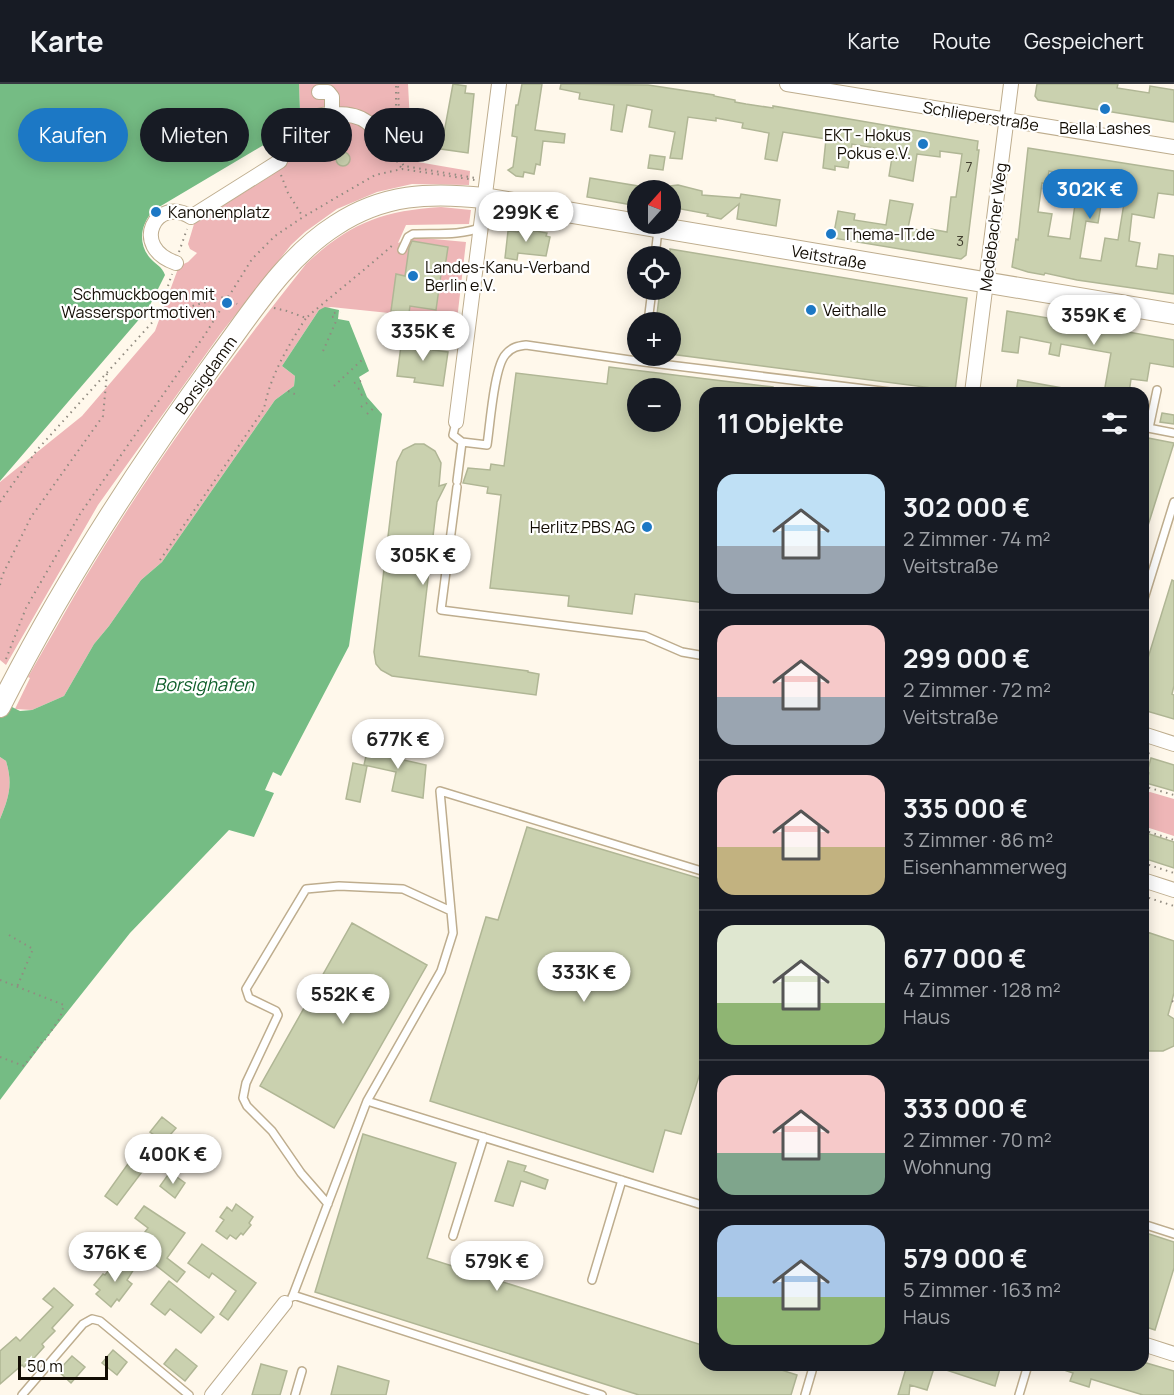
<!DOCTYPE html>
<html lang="de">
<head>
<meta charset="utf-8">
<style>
	:root { --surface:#171b24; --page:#20242c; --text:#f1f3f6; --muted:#9ea1a6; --line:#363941; --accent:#1c78c5 }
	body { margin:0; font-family:Manrope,sans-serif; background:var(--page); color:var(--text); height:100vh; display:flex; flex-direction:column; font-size:22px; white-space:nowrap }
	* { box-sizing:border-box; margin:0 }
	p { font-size:20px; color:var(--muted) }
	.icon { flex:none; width:33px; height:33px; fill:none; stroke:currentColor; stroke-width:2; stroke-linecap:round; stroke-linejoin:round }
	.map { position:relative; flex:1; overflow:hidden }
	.sheet { position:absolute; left:699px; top:303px; width:450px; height:984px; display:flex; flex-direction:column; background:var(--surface); border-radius:18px; box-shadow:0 3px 15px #0003 }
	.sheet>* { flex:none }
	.hud { position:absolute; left:18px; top:24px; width:570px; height:54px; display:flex; gap:12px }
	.needle { width:39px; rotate:21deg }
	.controls { position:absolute; left:627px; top:96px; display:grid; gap:12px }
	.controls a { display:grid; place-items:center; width:54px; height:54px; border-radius:50%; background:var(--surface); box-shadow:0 3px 15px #0003; font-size:30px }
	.scale { position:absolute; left:18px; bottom:15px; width:90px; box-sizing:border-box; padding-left:6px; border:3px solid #120c03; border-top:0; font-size:16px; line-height:21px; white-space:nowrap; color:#120c03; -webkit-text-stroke:4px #fff; paint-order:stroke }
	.price { position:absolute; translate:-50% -51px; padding:0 14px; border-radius:21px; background:#fff; color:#222; font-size:20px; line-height:39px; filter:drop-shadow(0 2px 3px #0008) }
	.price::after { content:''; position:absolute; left:50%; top:36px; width:18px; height:14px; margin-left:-9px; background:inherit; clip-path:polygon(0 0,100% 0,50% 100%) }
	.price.active { background:var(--accent); color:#fff }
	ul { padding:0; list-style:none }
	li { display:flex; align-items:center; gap:18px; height:150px; padding:0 18px }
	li+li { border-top:2px solid var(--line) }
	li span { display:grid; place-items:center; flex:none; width:168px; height:120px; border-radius:18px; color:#555 }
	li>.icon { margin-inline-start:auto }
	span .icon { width:72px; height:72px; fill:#fffc; stroke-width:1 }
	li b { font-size:26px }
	h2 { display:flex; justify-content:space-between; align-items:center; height:72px; padding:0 18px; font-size:26px }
	.tag { padding:0 21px; border-radius:27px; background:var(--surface); box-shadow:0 3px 15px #0003; font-size:21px; line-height:54px }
	.tag.active { background:var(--accent); color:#fff }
	header { display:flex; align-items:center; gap:36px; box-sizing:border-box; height:84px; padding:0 30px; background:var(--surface); border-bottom:2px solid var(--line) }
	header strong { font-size:28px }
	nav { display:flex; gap:33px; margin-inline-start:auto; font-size:21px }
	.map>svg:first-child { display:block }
	.green { fill:#eeb6b7 }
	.water { fill:#75bc84 }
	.building { fill:#cad1af; stroke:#b0b695; stroke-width:1.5; fill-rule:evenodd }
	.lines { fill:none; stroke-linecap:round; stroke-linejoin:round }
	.lane-casing { stroke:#bead8e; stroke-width:10 }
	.street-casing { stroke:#bead8e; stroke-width:16 }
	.secondary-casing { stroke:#bead8e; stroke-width:22 }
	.path { stroke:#918b80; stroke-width:2; stroke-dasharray:1.5 4.5; stroke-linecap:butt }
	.lane { stroke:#fff; stroke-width:7 }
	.street { stroke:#fff; stroke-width:14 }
	.secondary { stroke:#fff; stroke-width:20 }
	.poi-dot { fill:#1c78c5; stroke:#fff; stroke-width:2 }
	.labels { text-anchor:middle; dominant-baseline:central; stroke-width:4.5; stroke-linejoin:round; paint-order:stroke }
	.number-label { font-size:14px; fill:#403d2e }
	.street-label { font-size:16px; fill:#120c03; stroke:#fff }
	.poi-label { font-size:16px; fill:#120c03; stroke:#fff; text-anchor:start }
	.water-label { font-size:18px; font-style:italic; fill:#0f5f2b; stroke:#fff }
</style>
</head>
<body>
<header>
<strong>Karte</strong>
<nav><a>Karte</a><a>Route</a><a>Gespeichert</a></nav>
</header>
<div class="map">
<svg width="1174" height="1311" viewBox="0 0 1174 1311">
	<rect width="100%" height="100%" fill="#fff8eb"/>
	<!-- green -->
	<path class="green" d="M299,0H408L412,77L470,87L469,101L412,100L377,108L337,125L305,148L291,161L221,249L98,421L6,581L0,576V398L82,332L155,247L179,182L188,178L197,169L190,165L188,160L194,140L272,91C277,57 274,51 300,27Z
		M441,123L471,126L469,140L406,141L398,159L412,153L466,158L457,236L331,223L319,226L282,282L295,292L294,302L275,316L162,478L141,496L109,542L94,560L64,612L32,626L15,625L30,594L28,593C47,560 66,526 85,494C151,384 226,280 306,180C350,139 381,127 441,123Z
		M0,673L6,677C13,700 9,713 0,735Z
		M1150,708L1174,715V752L1143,742V709Z"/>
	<!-- water -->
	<path class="water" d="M0,0H299L300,27L283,44L277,53L154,126C141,139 137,159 150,174C155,180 162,182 165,191L148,225L0,397Z
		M325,223L339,226L338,235L349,237L369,287L359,293L367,313L382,330L349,562L281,692L273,688L265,706L274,709L254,753L229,746L130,849L45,956L0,1016V735C9,713 13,700 6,677L0,673V617L20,627L32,626L64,612L94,560L109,542L141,496L162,478L275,316L294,302L295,292L282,282L319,226Z"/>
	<!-- building -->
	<path class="building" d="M453,0L466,2L465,9L474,10L468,69L441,65Z
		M522,0H542L535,46L565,50L564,59L543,57L540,81L536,80L534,90L524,88L523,93L516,92L508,86L513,83L517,53L512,52L516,21H518Z
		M561,0L648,1L714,11V12L735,16V18L746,20L773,24V22L978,57L977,66H979L966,171L961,175L833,154L838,127L855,130L854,136L886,141L890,116L913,120L908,144L930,148L931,145L947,148L951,113H956L962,70L940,67V73L917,70L913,97L889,92L893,67L852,60L848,84L835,82V86L823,84L826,55L783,48L777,77L765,75L769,49L742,44L743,39L716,34V37L688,33L682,75L670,74L675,48L649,43L652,26L627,21L622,48L611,46L614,21L579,15L580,9L560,5Z
		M1037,0H1118L1117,4L1149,9L1150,2L1174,6V38L1038,16L1035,12Z
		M1028,64L1174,87V111L1158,109L1154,134L1132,130L1129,157L1140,159L1136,182L1157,185L1159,170L1174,172V210L1077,196L1045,189L1044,191L1028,188L1012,183L1016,155L1018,156ZM1049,87L1079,93L1070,155L1048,152L1052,130L1038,128L1042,99L1047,100ZM1104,103L1126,107L1118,156L1105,154L1101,177L1080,174L1086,137L1098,139Z
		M336 75a7 7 0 1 1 14 0a7 7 0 1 1-14 0Z
		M650,71L665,73L663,86L648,84Z
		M590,94L638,102V122L587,113Z
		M678,101L702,107V111L740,114L741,110L780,116L776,142L737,135L739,120L721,135L707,132L708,130L670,123V102Z
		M519,144L547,149L546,152L550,153L546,172L518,169L517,176L505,174L508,147L518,148Z
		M412,157L448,163L445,183H442L436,226L410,222L409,229L391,227L396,190L405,192L409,164Z
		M670,165L967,214L955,307L670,270V238H656L660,206H670Z
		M1007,227L1174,256V283L1150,279L1147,297L1131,295L1129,309H1104L1111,269L1061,260L1059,272L1049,270L1051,259L1020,253L1018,269L1002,267Z
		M414,250L435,253L433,266L448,268L443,302L414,298L415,294L397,292L401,262L412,264Z
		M609,283L773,303V309H705V519L635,510L632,530L568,522L569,512L490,504L501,411L487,409L488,403L463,399L468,384L490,386L491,380L504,382L516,289L607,300ZM638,304H670V338H638Z
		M1018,296L1062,304V309H1016Z
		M1162,329L1174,331V340L1160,338Z
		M1143,353L1174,359L1145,451H1143Z
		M415,360H424L435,367L441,379L439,402L446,400L437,418L419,572L528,587V588L539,590L536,611L392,592L381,586L376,580L374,568L397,378L403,366Z
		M1172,496L1174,497V602L1172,610L1174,611V635L1143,626V590Z
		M370,654L384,657L381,671L426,681L423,714L392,707L396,688L364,681Z
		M1151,674L1174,681V707L1146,699L1149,689L1147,688Z
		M353,679L367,682L360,718L346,715Z
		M527,743L705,796V973L681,1050L665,1046L653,1088L430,1017L486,833L498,836Z
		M1143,748L1174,758V784L1143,774Z
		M352,839L427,881L334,1044L260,1002Z
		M1147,848L1174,857V909L1168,931L1174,935V962L1163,967H1143V855L1145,856Z
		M162,1033L176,1044L164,1058L150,1048Z
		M363,1050L456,1079L427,1174L705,1262V1281H766L797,1291L791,1311H639L315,1208Z
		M135,1070L148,1080L117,1121L105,1112Z
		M508,1077L526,1082L524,1087L548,1096L545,1105L521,1097L513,1122L495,1117Z
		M170,1088L185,1099L175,1114L160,1102Z
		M236,1120L253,1133L249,1139L251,1141L243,1151L241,1149L236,1155L230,1151L227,1155L216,1147L224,1136L220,1133L227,1123L232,1127Z
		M144,1122L185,1149L167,1174L185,1188L177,1198L139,1168L151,1153L145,1148L148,1144L135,1134Z
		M1143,1148L1174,1158V1184L1155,1246L1143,1242Z
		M202,1160L256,1199L228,1236L220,1230L236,1207L212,1189L209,1194L188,1179Z
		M122,1176L134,1185L127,1196L132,1200L119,1217L117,1215L111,1223L96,1210L100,1206L94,1201L103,1190L105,1191L111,1183L114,1185Z
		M169,1197L214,1233L201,1249L170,1225L165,1231L151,1220Z
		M54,1204L73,1221L52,1244L55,1247L42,1260L44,1263L35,1273L24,1283L22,1281L0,1300V1267L16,1253L20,1257L53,1223L43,1215Z
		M176,1265L197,1282L185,1297L164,1280Z
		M113,1266L127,1278L117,1291L102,1279Z
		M72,1272L85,1283L71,1299L58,1287Z
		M1143,1278L1174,1287V1311H1143L1091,1295L1089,1303L1070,1297L1073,1289L1055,1283V1281H1143Z
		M261,1280L287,1287L280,1311H252Z
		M907,1281H935L927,1306L910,1301L909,1311H898Z
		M937,1281H1001L995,1302L937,1283Z
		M338,1282L389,1297L386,1311H331Z"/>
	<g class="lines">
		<!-- lane casing -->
		<g class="lane-casing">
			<path id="lane" d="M402,166L408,153L413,150C436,149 460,152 482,143
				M655,172L658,146
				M648,238L652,206
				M456,338L453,351L462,358L487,361C490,342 494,282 506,270C512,263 518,262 526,261L644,278L898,309
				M1143,343L1174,349
				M1149,344L1157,306
				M457,397L462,358
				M457,403L441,526L645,552L682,568L705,572
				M1143,518L1174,418
				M367,1017L705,1122
				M328,1120L301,1089L272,1047L247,1022L243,1014L246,999L278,931L276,927L249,914L246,905L306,805L339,802L403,805L451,827
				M1143,1140L1174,1150
				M453,1152L484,1053
				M592,1196L622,1096
				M293,1211L367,1017L441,887L453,849L440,707L705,788
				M292,1213L293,1211L602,1311
				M22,1311L83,1240L92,1235L100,1237L189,1311
				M295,1311L302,1287
				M805,1311L812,1287L811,1281
				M1019,1311L1028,1281"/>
		</g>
		<!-- street casing -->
		<g class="street-casing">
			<path id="street" d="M787,0L1174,63
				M319,8H328L332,13V30
				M176,179C129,163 156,111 191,133L280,77C288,46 302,30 336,30C347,30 358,31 367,38C372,42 377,48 381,52
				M972,309L1011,0
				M456,338L499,0
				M1143,650L1174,660
				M1143,796L1174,806
				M1143,1260L1174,1270
				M212,1311L285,1219"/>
		</g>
		<!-- secondary casing -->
		<g class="secondary-casing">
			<path id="secondary" d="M0,623C62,500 138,383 219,272C253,226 287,172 336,141C383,110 430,108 484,114L1174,230"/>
		</g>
		<!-- path -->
		<path class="path" d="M399,32L426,37
			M388,43L396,32V0
			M391,43L399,32L398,0
			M389,60L404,82L475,94
			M387,62L402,85
			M281,91L288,109L303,133
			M179,168L187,145
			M274,224L287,227L306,234C335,209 366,185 395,159
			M334,229L340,228
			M158,232L227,212L237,220
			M332,233L338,232
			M323,267L337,235
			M354,299L361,297
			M334,302L363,275
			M358,305L363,303
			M288,307L299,312
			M361,311L365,309
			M361,323L370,317
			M367,330L375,323
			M0,418L37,366L158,232L172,190
			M160,476L264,325C270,292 288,262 306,234
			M0,501L2,492L31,433L103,332L107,289
			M6,575L26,524L80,430L206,249L252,175L275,152L303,133L375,91L402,85L475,96
			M1143,687L1150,665
			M1143,702L1174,711
			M1143,746L1174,756
			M1143,779L1174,789
			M1143,812L1174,822
			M9,851L33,865L17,903
			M0,896L64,921L60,934L45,956
			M1172,917L1174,918
			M0,973L24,982L44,955"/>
		<!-- lane -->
		<use href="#lane" class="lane"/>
		<!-- street -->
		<use href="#street" class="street"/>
		<!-- secondary -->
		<use href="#secondary" class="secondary"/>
	</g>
	<!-- markers -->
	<g class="poi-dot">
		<circle cx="1105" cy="25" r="6"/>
		<circle cx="923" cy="60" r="6"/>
		<circle cx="156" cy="128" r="6"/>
		<circle cx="831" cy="150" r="6"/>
		<circle cx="413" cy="192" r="6"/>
		<circle cx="227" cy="219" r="6"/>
		<circle cx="811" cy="226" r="6"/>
		<circle cx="647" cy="443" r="6"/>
	</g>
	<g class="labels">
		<!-- number labels -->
		<g class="number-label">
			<text x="969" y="82">7</text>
			<text x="960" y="156">3</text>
		</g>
		<!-- street labels -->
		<g class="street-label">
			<text transform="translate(981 32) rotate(9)">Schlieperstraße</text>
			<text transform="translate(993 143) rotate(-83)">Medebacher Weg</text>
			<text transform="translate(829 173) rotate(10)">Veitstraße</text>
			<text transform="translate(206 291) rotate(-54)">Borsigdamm</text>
		</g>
		<!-- poi labels -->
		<g class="poi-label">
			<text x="1105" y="44" text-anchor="middle">Bella Lashes</text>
			<text x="911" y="51" text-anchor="end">EKT - Hokus<tspan x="911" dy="18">Pokus e.V.</tspan></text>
			<text x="168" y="128">Kanonenplatz</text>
			<text x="843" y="150">Thema-IT.de</text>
			<text x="425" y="183">Landes-Kanu-Verband<tspan x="425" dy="18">Berlin e.V.</tspan></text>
			<text x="215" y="210" text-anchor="end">Schmuckbogen mit<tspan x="215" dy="18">Wassersportmotiven</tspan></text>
			<text x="823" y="226">Veithalle</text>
			<text x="635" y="443" text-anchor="end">Herlitz PBS AG</text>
		</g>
		<!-- water labels -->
		<g class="water-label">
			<text x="204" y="600">Borsighafen</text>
		</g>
	</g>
</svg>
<div class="controls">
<a><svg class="needle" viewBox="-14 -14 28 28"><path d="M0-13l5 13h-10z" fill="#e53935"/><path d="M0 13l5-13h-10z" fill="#9ea1a6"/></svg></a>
<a><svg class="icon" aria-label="locate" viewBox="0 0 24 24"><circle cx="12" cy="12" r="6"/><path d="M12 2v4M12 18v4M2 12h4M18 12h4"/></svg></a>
<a>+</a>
<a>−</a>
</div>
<div class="scale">50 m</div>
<b class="price active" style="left:1090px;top:136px">302K €</b>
<b class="price" style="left:526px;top:159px">299K €</b>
<b class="price" style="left:1094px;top:262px">359K €</b>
<b class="price" style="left:423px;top:278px">335K €</b>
<b class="price" style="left:423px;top:502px">305K €</b>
<b class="price" style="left:398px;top:686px">677K €</b>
<b class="price" style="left:584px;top:919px">333K €</b>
<b class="price" style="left:343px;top:941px">552K €</b>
<b class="price" style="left:173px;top:1101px">400K €</b>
<b class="price" style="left:115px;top:1199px">376K €</b>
<b class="price" style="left:497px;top:1208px">579K €</b>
<div class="hud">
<a class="tag active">Kaufen</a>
<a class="tag">Mieten</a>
<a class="tag">Filter</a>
<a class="tag">Neu</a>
</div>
<section class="sheet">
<h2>11 Objekte<svg class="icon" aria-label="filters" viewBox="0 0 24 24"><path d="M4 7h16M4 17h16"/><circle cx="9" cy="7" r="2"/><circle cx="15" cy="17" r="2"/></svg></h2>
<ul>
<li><span style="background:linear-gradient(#bfe0f5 60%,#9aa5b1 0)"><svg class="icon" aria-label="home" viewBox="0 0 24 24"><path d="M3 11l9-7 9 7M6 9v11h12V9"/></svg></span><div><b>302 000 €</b><p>2 Zimmer · 74 m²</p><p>Veitstraße</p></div></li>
<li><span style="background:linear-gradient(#f6c9c9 60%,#9aa5b1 0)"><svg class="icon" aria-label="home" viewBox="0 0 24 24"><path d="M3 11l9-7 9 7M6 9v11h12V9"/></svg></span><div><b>299 000 €</b><p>2 Zimmer · 72 m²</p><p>Veitstraße</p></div></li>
<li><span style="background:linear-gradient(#f6c9c9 60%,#c2b280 0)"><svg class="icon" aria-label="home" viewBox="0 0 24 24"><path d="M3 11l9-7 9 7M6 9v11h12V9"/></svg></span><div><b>335 000 €</b><p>3 Zimmer · 86 m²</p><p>Eisenhammerweg</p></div></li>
<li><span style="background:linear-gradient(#dfe7d0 65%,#8fb573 0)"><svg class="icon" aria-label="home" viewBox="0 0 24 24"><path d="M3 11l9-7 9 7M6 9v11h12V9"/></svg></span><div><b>677 000 €</b><p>4 Zimmer · 128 m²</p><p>Haus</p></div></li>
<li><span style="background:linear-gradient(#f6c9c9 65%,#7fa58c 0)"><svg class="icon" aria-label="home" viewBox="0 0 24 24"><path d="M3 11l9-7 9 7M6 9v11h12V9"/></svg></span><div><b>333 000 €</b><p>2 Zimmer · 70 m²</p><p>Wohnung</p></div></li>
<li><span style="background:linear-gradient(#a9c7e8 60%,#8fb573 0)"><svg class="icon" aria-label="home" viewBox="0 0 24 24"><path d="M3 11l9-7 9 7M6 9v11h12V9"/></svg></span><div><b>579 000 €</b><p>5 Zimmer · 163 m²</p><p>Haus</p></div></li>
</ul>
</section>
</div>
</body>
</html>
